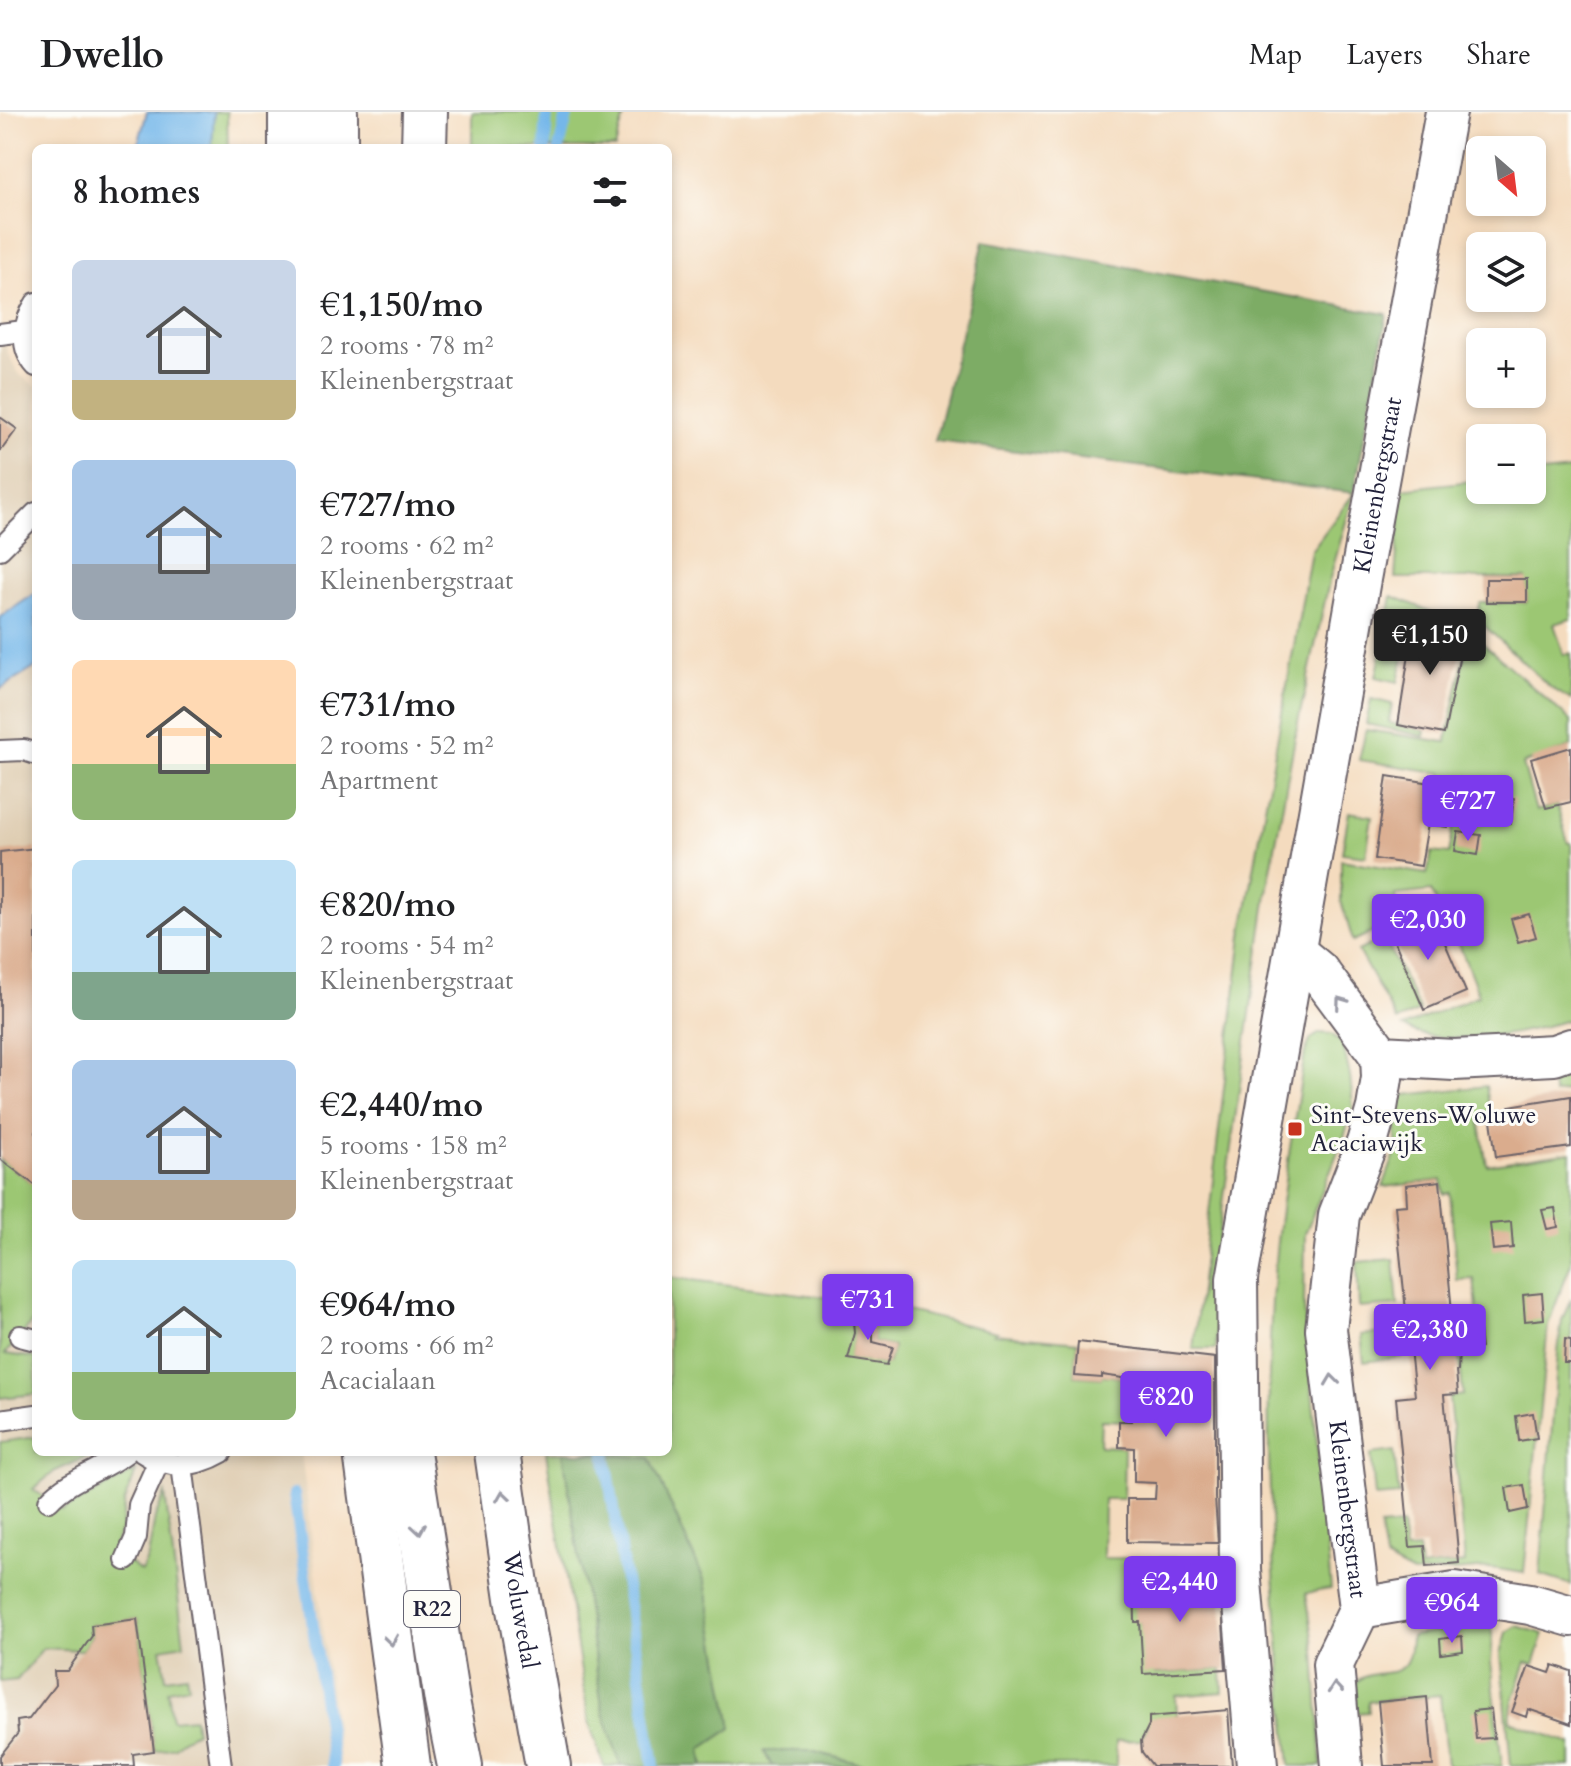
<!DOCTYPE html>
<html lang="en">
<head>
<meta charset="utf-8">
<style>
	:root { --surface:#fff; --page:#f2f2f2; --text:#202124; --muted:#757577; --line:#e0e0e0; --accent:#7c3aed }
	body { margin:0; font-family:Cardo,serif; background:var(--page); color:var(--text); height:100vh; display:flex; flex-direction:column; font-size:30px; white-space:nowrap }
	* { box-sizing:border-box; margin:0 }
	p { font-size:26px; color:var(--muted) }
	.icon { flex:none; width:44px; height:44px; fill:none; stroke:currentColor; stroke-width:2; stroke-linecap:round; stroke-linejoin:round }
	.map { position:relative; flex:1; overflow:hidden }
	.side { position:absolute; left:32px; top:32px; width:640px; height:1312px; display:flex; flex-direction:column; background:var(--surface); border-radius:12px; box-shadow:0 4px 12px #0003 }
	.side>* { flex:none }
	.needle { width:52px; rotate:152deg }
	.buttons { position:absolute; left:1466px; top:24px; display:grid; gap:16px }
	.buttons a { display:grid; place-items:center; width:80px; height:80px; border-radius:12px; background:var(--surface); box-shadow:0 4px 12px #0003; font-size:40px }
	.price { position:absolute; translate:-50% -68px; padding:0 18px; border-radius:8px; background:var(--accent); color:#fff; font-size:26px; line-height:52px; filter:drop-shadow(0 2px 4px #0008) }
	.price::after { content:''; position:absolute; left:50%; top:48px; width:24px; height:18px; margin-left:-12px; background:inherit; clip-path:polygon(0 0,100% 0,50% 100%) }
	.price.active { background:#222; color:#fff }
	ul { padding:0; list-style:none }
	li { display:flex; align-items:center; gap:24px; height:200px; padding:0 40px }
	li span { display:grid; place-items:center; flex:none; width:224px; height:160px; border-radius:12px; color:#555 }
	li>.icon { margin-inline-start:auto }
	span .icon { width:96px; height:96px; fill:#fffc; stroke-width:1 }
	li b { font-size:34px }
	h2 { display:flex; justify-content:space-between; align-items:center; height:96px; padding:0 40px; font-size:34px }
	header { display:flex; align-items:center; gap:48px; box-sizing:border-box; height:112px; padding:0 40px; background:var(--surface); border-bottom:2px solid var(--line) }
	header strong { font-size:38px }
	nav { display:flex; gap:44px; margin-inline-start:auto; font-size:28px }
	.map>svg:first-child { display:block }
	.built { fill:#dfcdb2 }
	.green { fill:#9cc773; stroke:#5f7457; stroke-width:2; fill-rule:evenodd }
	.forest { fill:#7dac65; stroke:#506750; stroke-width:2 }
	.water { fill:#75b7ea; stroke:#4c6c92; stroke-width:2 }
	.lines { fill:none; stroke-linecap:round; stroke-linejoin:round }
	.stream { stroke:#75b7ea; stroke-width:12 }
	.building { fill:#daac8d }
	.lane-casing { stroke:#6c6369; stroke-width:24 }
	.street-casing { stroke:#6c6369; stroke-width:44 }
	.secondary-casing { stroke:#6c6369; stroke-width:48 }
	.highway-casing { stroke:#6c6369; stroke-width:48 }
	.lane { stroke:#fff; stroke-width:20 }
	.street { stroke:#fff; stroke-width:40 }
	.secondary { stroke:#fff; stroke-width:44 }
	.highway { stroke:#fff; stroke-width:44 }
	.oneway { stroke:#9c9ca7 }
	.poi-dot { fill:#c8321e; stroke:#fdfcf7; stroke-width:3 }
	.labels { text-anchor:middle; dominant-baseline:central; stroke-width:6; stroke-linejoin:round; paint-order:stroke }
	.shield { fill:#fdfcf7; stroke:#646373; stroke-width:2 }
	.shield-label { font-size:22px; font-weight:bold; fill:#22223b }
	.street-label { font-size:24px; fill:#22223b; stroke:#fdfcf7 }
	.poi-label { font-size:24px; fill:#22223b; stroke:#fdfcf7; text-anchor:start }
</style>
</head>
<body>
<header>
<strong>Dwello</strong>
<nav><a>Map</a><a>Layers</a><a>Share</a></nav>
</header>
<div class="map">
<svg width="1571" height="1654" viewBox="0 0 1571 1654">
	<rect width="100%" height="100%" fill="#fdfcf7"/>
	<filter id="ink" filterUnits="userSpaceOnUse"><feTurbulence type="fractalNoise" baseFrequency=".0125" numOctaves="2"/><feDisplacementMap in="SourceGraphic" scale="16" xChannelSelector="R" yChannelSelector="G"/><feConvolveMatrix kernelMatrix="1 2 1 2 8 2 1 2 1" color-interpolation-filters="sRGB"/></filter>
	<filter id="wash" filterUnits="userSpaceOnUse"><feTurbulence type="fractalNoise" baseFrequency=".006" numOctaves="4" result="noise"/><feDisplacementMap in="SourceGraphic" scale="32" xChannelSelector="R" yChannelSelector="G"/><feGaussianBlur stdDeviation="1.8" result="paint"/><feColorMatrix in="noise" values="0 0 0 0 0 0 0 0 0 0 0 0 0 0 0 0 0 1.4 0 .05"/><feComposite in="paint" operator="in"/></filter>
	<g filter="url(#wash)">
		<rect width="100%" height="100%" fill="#f4dbbe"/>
		<!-- built -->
		<path class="built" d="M0,231H5L8,242L19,262L36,274V481L0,505Z
			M36,556V1340H301L340,1654H0V578Z"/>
		<!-- green -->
		<path class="green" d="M166,0H227L228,36H163Z
			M472,0H625L615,36H472Z
			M1571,358V507L1554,512L1564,543L1571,541V588L1550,575L1477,507L1480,491L1527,490L1526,466H1395L1402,377L1480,368V378H1532V362Z
			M1354,381L1330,466L1297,615L1268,774L1218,1127L1216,1237H1193L1242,824L1311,439Z
			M1392,484L1442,504L1470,520L1571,609V635L1523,652L1536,699L1557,693L1568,731H1571V907C1527,921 1446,938 1403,915L1479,883L1462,840L1431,779L1395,783L1404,806L1353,829L1341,789V748L1427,762L1432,740L1449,742L1461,673L1442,670L1443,661L1359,648L1366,618L1446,630L1468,527L1457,524L1458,514L1414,504L1409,521L1386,517Z
			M1385,524L1407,528L1398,570L1376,565Z
			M1371,587L1392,592L1389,611L1425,619L1424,624L1366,612Z
			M1349,700L1372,704L1366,744L1342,741Z
			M1384,826L1420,899L1397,909L1358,839Z
			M1320,921L1332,922L1343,933L1350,964L1353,994L1345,1022L1305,1122L1304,1195L1331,1477L1306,1481L1315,1539L1322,1654H1290C1274,1489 1260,1316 1275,1150C1281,1080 1295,1010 1305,940L1311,927Z
			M1571,961V978L1554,982L1550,966Z
			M1486,974L1491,1005L1479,1007L1487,1053L1571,1040V1151L1548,1213L1524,1461L1491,1456L1413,1462L1385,1447L1380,1415L1402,1413L1405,1438L1418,1437L1420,1456L1465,1451L1449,1285L1463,1283L1459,1238L1481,1235L1474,1167L1457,1168L1450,1081L1444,1082L1442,1068L1383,1075L1396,1039V984Z
			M0,1047L34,1072L36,1085V1206L5,1242L36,1246V1282L0,1286Z
			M1394,1147L1398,1193L1359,1196L1357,1150Z
			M668,1165L871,1191L997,1220L994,1222L1078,1230L1075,1264L1101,1266L1102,1263L1132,1267V1309L1101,1308L1100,1334L1124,1335L1123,1387H1104L1103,1446L1219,1447L1220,1465L1135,1467L1140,1510L1155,1562L1222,1557L1223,1580L1176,1584L1177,1603L1149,1613L1141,1628L1116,1629V1654H869L811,1639L764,1640L772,1654H704L701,1637L732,1616L705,1470L650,1346L584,1340H668ZM853,1201H873V1230L893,1235L887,1253L849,1247L855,1221Z
			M1571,1187V1473L1540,1463L1558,1240L1562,1208Z
			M1400,1220L1403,1245L1364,1250L1361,1223Z
			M36,1325V1340H98L55,1359L33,1377L62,1399L136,1359L124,1392L122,1415L113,1438L141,1460L148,1445L155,1406L165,1382L184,1532L161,1536L166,1566L187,1563L189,1574L168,1578L172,1608L194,1606L196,1620L184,1626L175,1635L154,1639L137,1507L91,1513L92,1524L82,1538L43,1536L17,1568L0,1570V1330Z
			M1394,1339L1399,1383L1375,1385L1371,1342Z
			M546,1340H563L603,1600L621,1654H604L589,1610Z
			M1486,1512L1492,1517L1493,1523L1491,1550L1502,1654H1447L1440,1583L1368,1590L1369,1600L1355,1601L1356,1570C1380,1550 1410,1578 1411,1524Z
			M1517,1514L1544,1522L1534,1553L1526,1550L1512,1592L1510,1609L1571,1632V1654H1511L1501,1542L1507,1520Z"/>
		<!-- forest -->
		<path class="forest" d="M984,129L1387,202L1354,381L935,329Z
			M563,1340L650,1346L705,1470L732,1616L701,1637L703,1654H621L603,1600Z
			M764,1639H811L869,1654H772Z"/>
		<!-- water -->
		<path class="water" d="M147,0H214L212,36H137Z
			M36,481V555L0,577V505Z"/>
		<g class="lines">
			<!-- stream -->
			<path class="stream" d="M545,36L547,0
				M559,36L568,0
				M605,1340L654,1654
				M294,1382L333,1654"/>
		</g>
		<g id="blocks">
			<!-- building -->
			<path class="building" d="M0,305L17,317L0,340Z
				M1486,467H1527V490H1486Z
				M1419,507L1457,515L1455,526L1463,528L1444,622L1398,613L1410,536Z
				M1571,635V690L1546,696L1531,647Z
				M1387,664L1457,675L1448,715L1428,712L1421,754L1375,747Z
				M1496,683L1514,686L1511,711L1492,709Z
				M1458,720L1481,723L1478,743L1455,739Z
				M36,736V871H34L36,881V1074L0,1047V740Z
				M1529,802L1536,825L1518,830L1511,807Z
				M1433,803L1466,880L1424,898L1391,821Z
				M1571,984V1035L1496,1045L1491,1008L1510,1005L1509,994Z
				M1440,1069L1452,1200L1477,1198L1481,1236L1459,1238L1458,1259H1456L1458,1282L1444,1283L1459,1451L1427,1454L1425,1434L1410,1435L1396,1286L1415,1284L1395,1094L1407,1093L1406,1073Z
				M1555,1096L1558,1115L1547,1117L1542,1098Z
				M1511,1110L1513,1136L1493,1138L1490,1112Z
				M1542,1181L1544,1207L1525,1209L1523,1183Z
				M873,1200V1230L893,1235L887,1253L848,1247L855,1221L853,1201Z
				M1565,1227L1571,1228V1251H1564Z
				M1078,1230L1215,1246V1386L1218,1431L1127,1430V1387H1155L1156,1371L1134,1370V1336L1119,1335V1309H1132V1301L1137,1302V1268L1102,1263V1266L1075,1264Z
				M1533,1301L1537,1326L1519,1329L1516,1304Z
				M1524,1373L1528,1397L1510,1401L1506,1376Z
				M1220,1465L1226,1557L1143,1562L1140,1510H1135L1134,1467Z
				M137,1507L154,1639L133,1642L134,1654H0V1644L18,1621L17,1609L29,1607L55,1573L54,1559H67L92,1524L91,1513Z
				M1462,1524L1463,1539L1441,1542L1440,1527Z
				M1553,1553L1571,1559V1612L1528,1597L1526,1605L1512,1600L1529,1554L1550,1561Z
				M1427,1585L1433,1654H1384L1378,1590Z
				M1491,1597L1494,1626L1476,1627L1473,1599Z
				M1228,1598L1232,1654H1153L1142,1640L1141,1629L1149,1613V1605Z"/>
		</g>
	</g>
	<g filter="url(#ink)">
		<use href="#blocks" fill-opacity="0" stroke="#6c6369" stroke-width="2"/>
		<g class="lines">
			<!-- lane casing -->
			<g class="lane-casing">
				<path id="lane" d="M36,191C23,211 19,235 36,254
					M0,222L24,219
					M0,437L36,401
					M0,639L24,638L36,642
					M20,1224L36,1228
					M0,1308L36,1303
					M142,1340C168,1358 196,1355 222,1340
					M182,1353L221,1654
					M49,1389C70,1366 102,1359 127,1340
					M126,1448L136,1425L139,1393L159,1349"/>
			</g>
			<!-- street casing -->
			<g class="street-casing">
				<g id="street">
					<path id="s1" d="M1295,840L1318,859L1381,944L1382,966L1377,996L1367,1031L1339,1103L1326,1217L1360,1496L1333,1552L1342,1654"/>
					<path d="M1381,944L1454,948L1554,943L1571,937"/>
					<path d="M1360,1496L1455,1480L1530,1492L1571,1504"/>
					<path id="s2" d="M1257,1654L1240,1458L1237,1167L1360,467L1446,0"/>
				</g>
			</g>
			<!-- secondary casing -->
			<g class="secondary-casing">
				<path id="secondary" d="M291,36V0
					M366,1340L408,1654"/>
			</g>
			<!-- highway casing -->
			<g class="highway-casing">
				<g id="highway">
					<path d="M335,36V0"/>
					<path d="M424,36L425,0"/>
					<path d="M408,1340L447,1589L460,1654"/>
					<path id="s3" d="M497,1340L518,1486L548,1654"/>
				</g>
			</g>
			<!-- lane -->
			<use href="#lane" class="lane"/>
			<!-- street -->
			<use href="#street" class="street"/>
			<!-- secondary -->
			<use href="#secondary" class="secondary"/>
			<!-- highway -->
			<use href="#highway" class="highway"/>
		</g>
		<!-- one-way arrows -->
		<defs><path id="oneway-chevron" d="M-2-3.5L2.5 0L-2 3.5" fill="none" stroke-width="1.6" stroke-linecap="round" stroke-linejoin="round" transform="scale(2)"/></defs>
		<g class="oneway">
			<use href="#oneway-chevron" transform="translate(1341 890) rotate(-126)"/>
			<use href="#oneway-chevron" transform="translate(1332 1268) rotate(-97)"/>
			<use href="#oneway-chevron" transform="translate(503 1384) rotate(-98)"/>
			<use href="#oneway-chevron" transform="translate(419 1417) rotate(81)"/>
			<use href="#oneway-chevron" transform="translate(391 1528) rotate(82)"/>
			<use href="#oneway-chevron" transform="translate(1335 1576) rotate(-95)"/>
		</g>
	</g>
	<!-- markers -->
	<rect class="poi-dot" x="1287" y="1009" width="16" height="16" rx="4"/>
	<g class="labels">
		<!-- shield labels -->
		<rect class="shield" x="404" y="1479" width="56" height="36" rx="6"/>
		<g class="shield-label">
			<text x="432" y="1497">R22</text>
		</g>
		<!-- street labels -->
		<g class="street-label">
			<text stroke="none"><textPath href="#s2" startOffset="1294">Kleinenbergstraat</textPath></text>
			<text stroke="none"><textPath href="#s1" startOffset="598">Kleinenbergstraat</textPath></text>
			<text stroke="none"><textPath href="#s3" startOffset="160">Woluwedal</textPath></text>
		</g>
		<!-- poi labels -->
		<g class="poi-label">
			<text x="1311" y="1003">Sint-Stevens-Woluwe<tspan x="1311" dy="28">Acaciawijk</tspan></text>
		</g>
	</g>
</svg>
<div class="buttons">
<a><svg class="needle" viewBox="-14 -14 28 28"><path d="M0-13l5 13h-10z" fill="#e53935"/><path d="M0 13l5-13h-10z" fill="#757577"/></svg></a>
<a><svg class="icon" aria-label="layers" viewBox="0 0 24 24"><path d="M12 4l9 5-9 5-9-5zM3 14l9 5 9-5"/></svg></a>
<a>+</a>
<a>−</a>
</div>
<b class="price active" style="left:1430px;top:565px">€1,150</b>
<b class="price" style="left:1468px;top:731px">€727</b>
<b class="price" style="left:1428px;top:850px">€2,030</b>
<b class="price" style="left:868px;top:1230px">€731</b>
<b class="price" style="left:1430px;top:1260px">€2,380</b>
<b class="price" style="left:1166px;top:1327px">€820</b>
<b class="price" style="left:1180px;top:1512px">€2,440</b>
<b class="price" style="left:1452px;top:1533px">€964</b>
<section class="side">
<h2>8 homes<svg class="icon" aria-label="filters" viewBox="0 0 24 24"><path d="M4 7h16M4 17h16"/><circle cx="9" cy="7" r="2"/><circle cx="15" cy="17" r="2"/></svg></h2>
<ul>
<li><span style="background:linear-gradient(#c9d6e8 75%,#c2b280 0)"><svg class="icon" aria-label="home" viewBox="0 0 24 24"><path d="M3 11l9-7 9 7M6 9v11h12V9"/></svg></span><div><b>€1,150/mo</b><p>2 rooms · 78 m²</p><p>Kleinenbergstraat</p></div></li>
<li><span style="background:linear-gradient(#a9c7e8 65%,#9aa5b1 0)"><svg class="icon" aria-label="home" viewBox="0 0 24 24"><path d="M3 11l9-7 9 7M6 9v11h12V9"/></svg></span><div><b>€727/mo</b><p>2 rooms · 62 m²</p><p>Kleinenbergstraat</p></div></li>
<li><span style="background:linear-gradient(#ffd9b3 65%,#8fb573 0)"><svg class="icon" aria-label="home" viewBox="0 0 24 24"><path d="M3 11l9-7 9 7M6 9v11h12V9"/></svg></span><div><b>€731/mo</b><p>2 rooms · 52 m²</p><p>Apartment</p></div></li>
<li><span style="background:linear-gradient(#bfe0f5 70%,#7fa58c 0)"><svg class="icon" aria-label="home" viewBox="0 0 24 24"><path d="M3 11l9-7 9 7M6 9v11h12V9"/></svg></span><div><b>€820/mo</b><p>2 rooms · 54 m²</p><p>Kleinenbergstraat</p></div></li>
<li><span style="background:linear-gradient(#a9c7e8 75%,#b9a48a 0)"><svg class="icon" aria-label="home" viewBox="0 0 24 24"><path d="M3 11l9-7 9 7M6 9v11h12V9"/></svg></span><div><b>€2,440/mo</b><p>5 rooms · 158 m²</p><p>Kleinenbergstraat</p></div></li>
<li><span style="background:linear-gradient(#bfe0f5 70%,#8fb573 0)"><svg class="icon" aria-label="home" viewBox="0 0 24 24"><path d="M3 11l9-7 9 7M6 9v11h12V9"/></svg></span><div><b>€964/mo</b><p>2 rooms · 66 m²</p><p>Acacialaan</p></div></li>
</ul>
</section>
</div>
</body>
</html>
